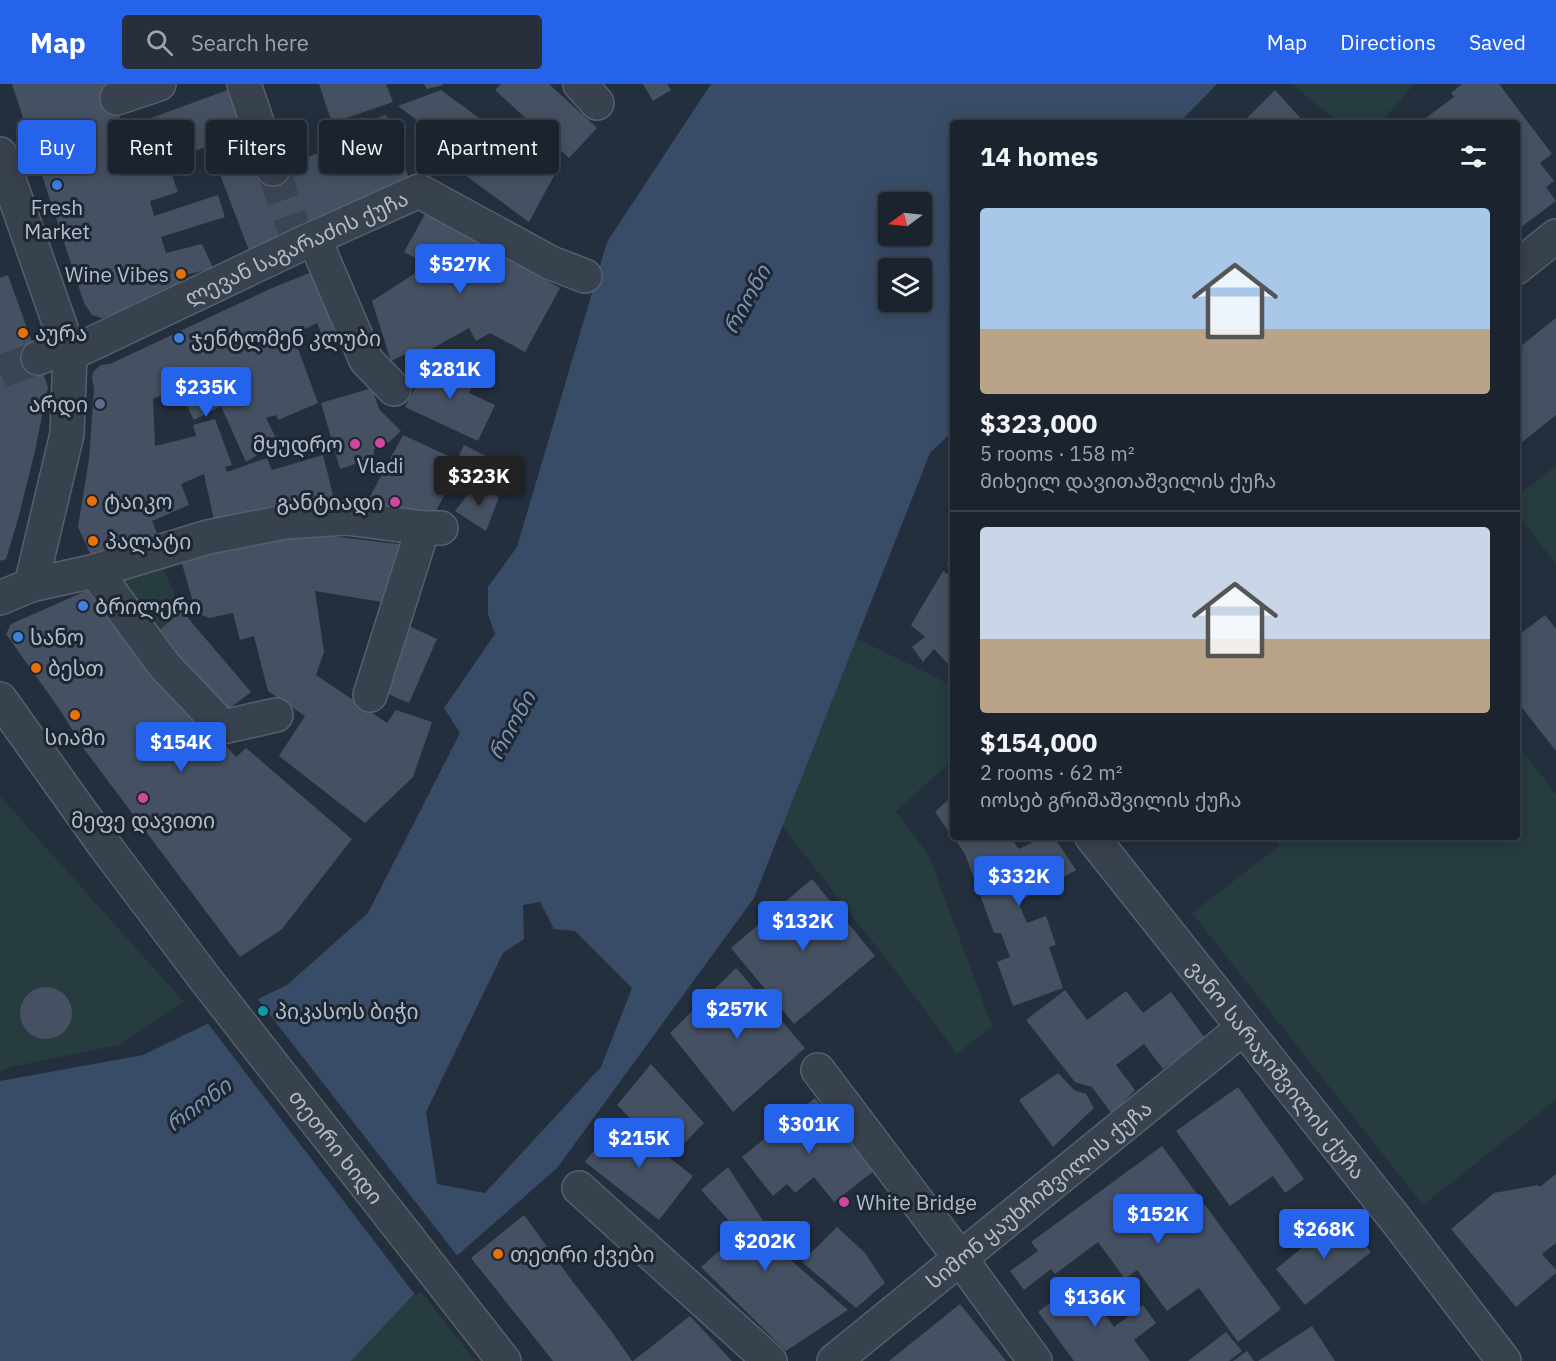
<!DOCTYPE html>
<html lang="en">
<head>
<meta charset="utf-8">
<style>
	:root { --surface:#1b232e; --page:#282f3a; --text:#f1f3f6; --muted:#a0a4aa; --line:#39404a; --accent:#2563eb }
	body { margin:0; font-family:"IBM Plex Sans","Noto Sans Georgian",sans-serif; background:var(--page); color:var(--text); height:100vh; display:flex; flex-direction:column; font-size:22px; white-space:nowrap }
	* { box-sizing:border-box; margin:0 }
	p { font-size:20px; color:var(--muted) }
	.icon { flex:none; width:33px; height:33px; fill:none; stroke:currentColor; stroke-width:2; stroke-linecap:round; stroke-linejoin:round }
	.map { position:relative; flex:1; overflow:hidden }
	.panel { position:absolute; left:950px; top:36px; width:570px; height:720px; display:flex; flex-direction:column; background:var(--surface); border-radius:6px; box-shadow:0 3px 15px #0003,0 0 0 2px var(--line) }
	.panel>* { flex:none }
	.banner { position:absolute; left:18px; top:36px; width:570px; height:54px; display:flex; gap:12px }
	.needle { width:39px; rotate:255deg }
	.fabs { position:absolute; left:878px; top:108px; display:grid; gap:12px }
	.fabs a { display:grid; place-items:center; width:54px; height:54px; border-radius:6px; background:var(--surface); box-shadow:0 3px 15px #0003,0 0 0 2px var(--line); font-size:30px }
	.price { position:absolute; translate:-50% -51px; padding:0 14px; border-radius:6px; background:var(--accent); color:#fff; font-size:20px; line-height:39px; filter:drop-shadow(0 2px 3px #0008) }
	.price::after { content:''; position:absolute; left:50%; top:36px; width:18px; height:14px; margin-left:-9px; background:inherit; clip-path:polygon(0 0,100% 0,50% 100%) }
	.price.active { background:#222; color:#fff }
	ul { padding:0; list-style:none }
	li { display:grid; align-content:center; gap:12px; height:318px; padding:0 30px }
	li+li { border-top:2px solid var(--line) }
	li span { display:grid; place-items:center; height:186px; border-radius:6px; color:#555 }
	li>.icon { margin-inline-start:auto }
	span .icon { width:108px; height:108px; fill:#fffc; stroke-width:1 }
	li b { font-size:26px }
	h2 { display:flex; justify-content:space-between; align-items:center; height:72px; padding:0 30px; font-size:26px }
	.pill { padding:0 21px; border-radius:6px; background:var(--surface); box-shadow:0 3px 15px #0003,0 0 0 2px var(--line); font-size:21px; line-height:54px }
	.pill.active { background:var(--accent); color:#fff }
	header { display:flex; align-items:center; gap:36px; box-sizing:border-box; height:84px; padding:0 30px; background:var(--accent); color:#fff }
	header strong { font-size:28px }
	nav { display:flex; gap:33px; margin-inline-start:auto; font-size:21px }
	.search { width:420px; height:54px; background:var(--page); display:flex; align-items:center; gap:15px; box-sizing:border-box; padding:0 21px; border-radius:6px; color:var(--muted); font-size:22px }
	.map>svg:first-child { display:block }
	.green { fill:#263c3f }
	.water { fill:#394c67; fill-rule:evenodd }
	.pier { fill:#242f3e }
	.building { fill:#455162 }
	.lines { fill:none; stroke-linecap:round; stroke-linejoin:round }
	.minor-tunnel { stroke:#3a4453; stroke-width:33; stroke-dasharray:33 16; stroke-linecap:butt }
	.minor-casing { stroke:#565f6c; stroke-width:36 }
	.minor { stroke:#38414e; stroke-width:33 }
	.shop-dot { fill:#3f7fe0; stroke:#1d2633; stroke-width:2 }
	.food-dot { fill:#e8710a; stroke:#1d2633; stroke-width:2 }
	.service-dot { fill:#5c6f8a; stroke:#1d2633; stroke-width:2 }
	.hotel-dot { fill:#d1479c; stroke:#1d2633; stroke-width:2 }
	.culture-dot { fill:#0f9aa8; stroke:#1d2633; stroke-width:2 }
	.labels { text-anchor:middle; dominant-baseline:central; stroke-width:6; stroke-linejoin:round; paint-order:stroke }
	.poi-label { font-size:21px; fill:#b4bcc9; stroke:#1d2633; text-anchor:start }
	.street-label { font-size:21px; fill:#b4bcc9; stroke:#1d2633 }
	.water-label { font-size:22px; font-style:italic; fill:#7c92b1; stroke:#1d2633 }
</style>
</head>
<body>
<header>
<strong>Map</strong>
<div class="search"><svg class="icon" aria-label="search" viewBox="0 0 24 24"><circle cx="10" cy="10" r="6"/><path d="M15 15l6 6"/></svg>Search here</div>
<nav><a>Map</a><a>Directions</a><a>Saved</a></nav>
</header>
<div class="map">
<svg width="1556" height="1277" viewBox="0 0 1556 1277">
	<rect width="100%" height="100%" fill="#242f3e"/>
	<!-- green -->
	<path class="green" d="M1292,0H1414L1381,39H1339Z
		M1556,382V480L1517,430L1516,413Z
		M162,482L182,527L158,547L120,498Z
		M856,554L945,598L952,597V677L896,727L929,772L992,942L957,970L908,903L782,742Z
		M1517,660L1556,710V1016L1423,1121L1192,829L1279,762L1273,753H1516Z
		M0,712L184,918L118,961L11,983L0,988Z
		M419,1205L475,1277H351Z"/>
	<!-- water -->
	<path class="water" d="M711,0H1217L1179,39H952V348L930,369L754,814L557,1084L419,1205L351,1277H0V997L143,971L287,901L368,829L460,649L444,624L495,550L488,530V503L517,463L607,158ZM888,118H921V152H888ZM888,184H921V218H888ZM540,818L554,845L575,847L632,904L601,983L485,1109L437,1100L426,1028L503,869L524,855L523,821Z"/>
	<!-- pier -->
	<path class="pier" d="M256,913L459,1174L416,1212L206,937Z"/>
	<!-- building -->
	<path class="building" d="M12,0H108L124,44L233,4L283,81L337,63L334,53L348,44L386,31L411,100L250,169L209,62L139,85L142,91L169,83L178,108L150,117L154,132L218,111L225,133L161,153L166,169L202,160L213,184L178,193L183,205L102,234L92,231L84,219Z
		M319,0H386L393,18L332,39Z
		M424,0H443V1L427,5Z
		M501,0H549L597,44L569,74L495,6Z
		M643,0H667L671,6L653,17Z
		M1462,0H1499L1552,70L1540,79L1554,97L1546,103L1556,117L1516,147V39H1419L1454,13L1451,9Z
		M441,6L555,90L529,138L447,78L457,66L398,22Z
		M1275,6L1305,39H1242Z
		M425,130L560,204L525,268L490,249L476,257L469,244L419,272L415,265L391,277L372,217L428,181L404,168Z
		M322,184L347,240L322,251L317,239L293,251L318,319L278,336L276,331L266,334L278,358L246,378L221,322L194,336L178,304L153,315L155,362L196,352L193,341L215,335L232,381L225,383L227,388L267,374L272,386L323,371L334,415L215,441L204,390L181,400L189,421L152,437L157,449L93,476L78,443L89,375L94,305L92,293L94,287L101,281L110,280L272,204Z
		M8,191L48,303L35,367L18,435L6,475L0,477V194Z
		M1556,234V331L1516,363V266Z
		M431,274L475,296L469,309L495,321L478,357L405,323Z
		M372,304L379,325L401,347L389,358L374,365V374L340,385L321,319Z
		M403,351L457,376L464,361L488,373L478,393L459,384L431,436L366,420Z
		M475,401L499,413L486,447L455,427Z
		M322,451L406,461L388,519L315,507L324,568L316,591L387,639L396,626L432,638L413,693L365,739L279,672L305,632L268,607L254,552L240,556L233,529L209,534L196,528L180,473L246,455Z
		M952,467V486L947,480Z
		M943,487L952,493V584L934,565L923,578L912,563L925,553L911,541Z
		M97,502L158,586L236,673L246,664L352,755L282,845L240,873L84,665L60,626L6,550L11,540Z
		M182,527L251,608L222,630L158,547Z
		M1545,531L1556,545V667L1516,616V553Z
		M409,542L437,555L409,619L381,607Z
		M952,712V752L935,728Z
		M953,753H1010L1019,765L1043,753H1054L1076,786L1018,818L1027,839L1046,832L1056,861L1049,863L1063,904L1013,922L997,878L1010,873L1001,849H994L965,770Z
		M812,795L875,872L794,940L731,864Z
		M736,884L805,964L733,1028L670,949Z
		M20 929a26 26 0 1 1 52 0a26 26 0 1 1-52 0Z
		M1065,906L1087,936L1126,907L1143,929L1171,908L1205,954L1163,985L1144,960L1116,981L1135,1006L1112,1030L1092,1003L1075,998L1026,936Z
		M651,980L704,1039L670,1074L617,1021Z
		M1058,989L1074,1006L1086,1010L1094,1024L1053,1063L1019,1016Z
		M1238,1003L1304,1095L1285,1109L1273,1092L1230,1122L1176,1047Z
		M815,1014L874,1087L834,1118L814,1093L795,1109L787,1100L773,1112L742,1073Z
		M619,1035L693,1092L659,1136L585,1078Z
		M1162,1062L1281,1225L1238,1258L1199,1204L1167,1227L1137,1186L1125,1195L1098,1158L1055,1190L1051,1185L1024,1206L1010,1187L1038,1167L1031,1158Z
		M728,1083L786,1172L848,1226L786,1267L701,1183L740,1149L701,1106Z
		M1556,1090V1159L1542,1170L1556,1186V1189L1516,1223L1451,1145L1494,1109L1538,1101L1540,1103Z
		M524,1131L573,1198L612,1248L632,1277H553L471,1174Z
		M1342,1131L1371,1168L1305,1221L1276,1185Z
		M837,1143L865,1169L885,1199L856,1224L802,1178Z
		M1080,1196L1114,1243L1143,1221L1156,1239L1134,1256L1150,1277H1074L1038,1228Z
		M960,1220L1006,1277H889Z
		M690,1232L732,1277H633Z
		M1312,1242L1335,1277H1258Z
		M1226,1248L1242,1267L1229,1277H1188Z
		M1247,1267L1254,1277H1233Z"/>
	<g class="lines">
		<!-- minor-tunnel -->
		<path class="minor-tunnel" d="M273,85L295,149
			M0,288L38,274"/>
		<!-- minor casing -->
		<g class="minor-casing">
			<g id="minor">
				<path d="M244,0L273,85"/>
				<path d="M580,0L597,19"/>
				<path d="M117,14L159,0"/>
				<path d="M0,70L70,270L67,350L31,501L0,514"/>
				<path d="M314,154L366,276L394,305"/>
				<path d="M1516,184L1556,152"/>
				<path id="s1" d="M70,270L299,161L419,107L551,179L585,192"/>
				<path d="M38,274L68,263"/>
				<path d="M95,487L164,581L223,643L276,631"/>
				<path d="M31,501L95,487L208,453L285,438L346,434L423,444H441"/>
				<path d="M370,611L423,444"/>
				<path id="s2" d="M0,615L105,762L206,896L504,1277"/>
				<path id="s3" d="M1092,753L1397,1137L1504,1277"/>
				<path d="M818,986L960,1174L1035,1277"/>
				<path d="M579,1104L770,1277"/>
				<path id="s4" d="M834,1277L1243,944"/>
			</g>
		</g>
		<!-- minor -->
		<use href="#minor" class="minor"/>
	</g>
	<!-- markers -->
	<g class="shop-dot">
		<circle cx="57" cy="101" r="6"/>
		<circle cx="179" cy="254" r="6"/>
		<circle cx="83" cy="522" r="6"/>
		<circle cx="18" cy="553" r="6"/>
	</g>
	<g class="food-dot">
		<circle cx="181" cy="190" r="6"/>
		<circle cx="23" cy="249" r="6"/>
		<circle cx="92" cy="417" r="6"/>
		<circle cx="93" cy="457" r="6"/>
		<circle cx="36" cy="584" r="6"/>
		<circle cx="75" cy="631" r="6"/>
		<circle cx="498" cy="1170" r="6"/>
	</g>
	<circle class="service-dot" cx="100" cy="320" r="6"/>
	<g class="hotel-dot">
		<circle cx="380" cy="359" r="6"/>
		<circle cx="355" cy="360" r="6"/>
		<circle cx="395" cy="418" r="6"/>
		<circle cx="143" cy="714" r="6"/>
		<circle cx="844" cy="1118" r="6"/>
	</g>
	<circle class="culture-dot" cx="263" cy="927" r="6"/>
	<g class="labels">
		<!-- poi labels -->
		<g class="poi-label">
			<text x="57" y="123" text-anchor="middle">Fresh<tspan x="57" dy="24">Market</tspan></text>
			<text x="169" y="190" text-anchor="end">Wine Vibes</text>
			<text x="35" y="249">აურა</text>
			<text x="191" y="254">ჯენტლმენ კლუბი</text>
			<text x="88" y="320" text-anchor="end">არდი</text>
			<text x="343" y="360" text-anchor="end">მყუდრო</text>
			<text x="380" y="381" text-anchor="middle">Vladi</text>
			<text x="104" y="417">ტაიკო</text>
			<text x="383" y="418" text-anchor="end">განტიადი</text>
			<text x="105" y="457">პალატი</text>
			<text x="95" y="522">Ბრილერი</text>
			<text x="30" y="553">სანო</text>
			<text x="48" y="584">ბესთ</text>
			<text x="75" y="653" text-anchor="middle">სიამი</text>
			<text x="143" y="736" text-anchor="middle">მეფე დავითი</text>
			<text x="275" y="927">პიკასოს ბიჭი</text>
			<text x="856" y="1118">White Bridge</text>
			<text x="510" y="1170">თეთრი ქვები</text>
		</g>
		<!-- street labels -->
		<g class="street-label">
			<text stroke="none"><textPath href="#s1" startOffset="250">ლევან საგარაძის ქუჩა</textPath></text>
			<text stroke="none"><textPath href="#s3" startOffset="297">ვანო სარაჯიშვილის ქუჩა</textPath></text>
			<text stroke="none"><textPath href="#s2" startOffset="560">თეთრი ხიდი</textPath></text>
			<text stroke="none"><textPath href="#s4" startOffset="264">სიმონ ყაუხჩიშვილის ქუჩა</textPath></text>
		</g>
		<!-- water labels -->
		<g class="water-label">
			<text transform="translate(746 215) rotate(-61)">რიონი</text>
			<text transform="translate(511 641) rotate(-61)">რიონი</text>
			<text transform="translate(198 1020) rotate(-36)">რიონი</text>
		</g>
	</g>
</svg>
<div class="fabs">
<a><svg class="needle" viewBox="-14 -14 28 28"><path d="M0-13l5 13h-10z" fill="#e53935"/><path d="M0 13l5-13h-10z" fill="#a0a4aa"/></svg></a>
<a><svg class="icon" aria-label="layers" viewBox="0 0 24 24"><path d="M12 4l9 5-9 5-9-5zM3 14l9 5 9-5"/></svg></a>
</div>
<b class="price" style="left:460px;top:211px">$527K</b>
<b class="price" style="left:450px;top:316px">$281K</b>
<b class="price" style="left:206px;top:334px">$235K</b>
<b class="price active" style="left:479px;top:423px">$323K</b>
<b class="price" style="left:181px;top:689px">$154K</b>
<b class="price" style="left:1019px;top:823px">$332K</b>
<b class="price" style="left:803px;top:868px">$132K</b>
<b class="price" style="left:737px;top:956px">$257K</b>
<b class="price" style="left:809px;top:1071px">$301K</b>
<b class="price" style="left:639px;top:1085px">$215K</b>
<b class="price" style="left:1158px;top:1161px">$152K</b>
<b class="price" style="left:1324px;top:1176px">$268K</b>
<b class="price" style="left:765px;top:1188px">$202K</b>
<b class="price" style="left:1095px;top:1244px">$136K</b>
<div class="banner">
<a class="pill active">Buy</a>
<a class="pill">Rent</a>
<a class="pill">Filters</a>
<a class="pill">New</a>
<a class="pill">Apartment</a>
</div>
<section class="panel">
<h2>14 homes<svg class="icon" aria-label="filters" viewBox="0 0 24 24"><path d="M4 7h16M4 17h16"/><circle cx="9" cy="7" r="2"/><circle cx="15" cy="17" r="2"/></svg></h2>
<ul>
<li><span style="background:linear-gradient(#a9c7e8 65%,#b9a48a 0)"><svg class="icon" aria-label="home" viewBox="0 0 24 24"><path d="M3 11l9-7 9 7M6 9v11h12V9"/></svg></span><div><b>$323,000</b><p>5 rooms · 158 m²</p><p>მიხეილ დავითაშვილის ქუჩა</p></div></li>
<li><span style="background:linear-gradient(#c9d6e8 60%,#b9a48a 0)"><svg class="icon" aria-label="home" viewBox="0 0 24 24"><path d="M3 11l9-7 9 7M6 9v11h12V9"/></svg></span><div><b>$154,000</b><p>2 rooms · 62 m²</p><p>იოსებ გრიშაშვილის ქუჩა</p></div></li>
</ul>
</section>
</div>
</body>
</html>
